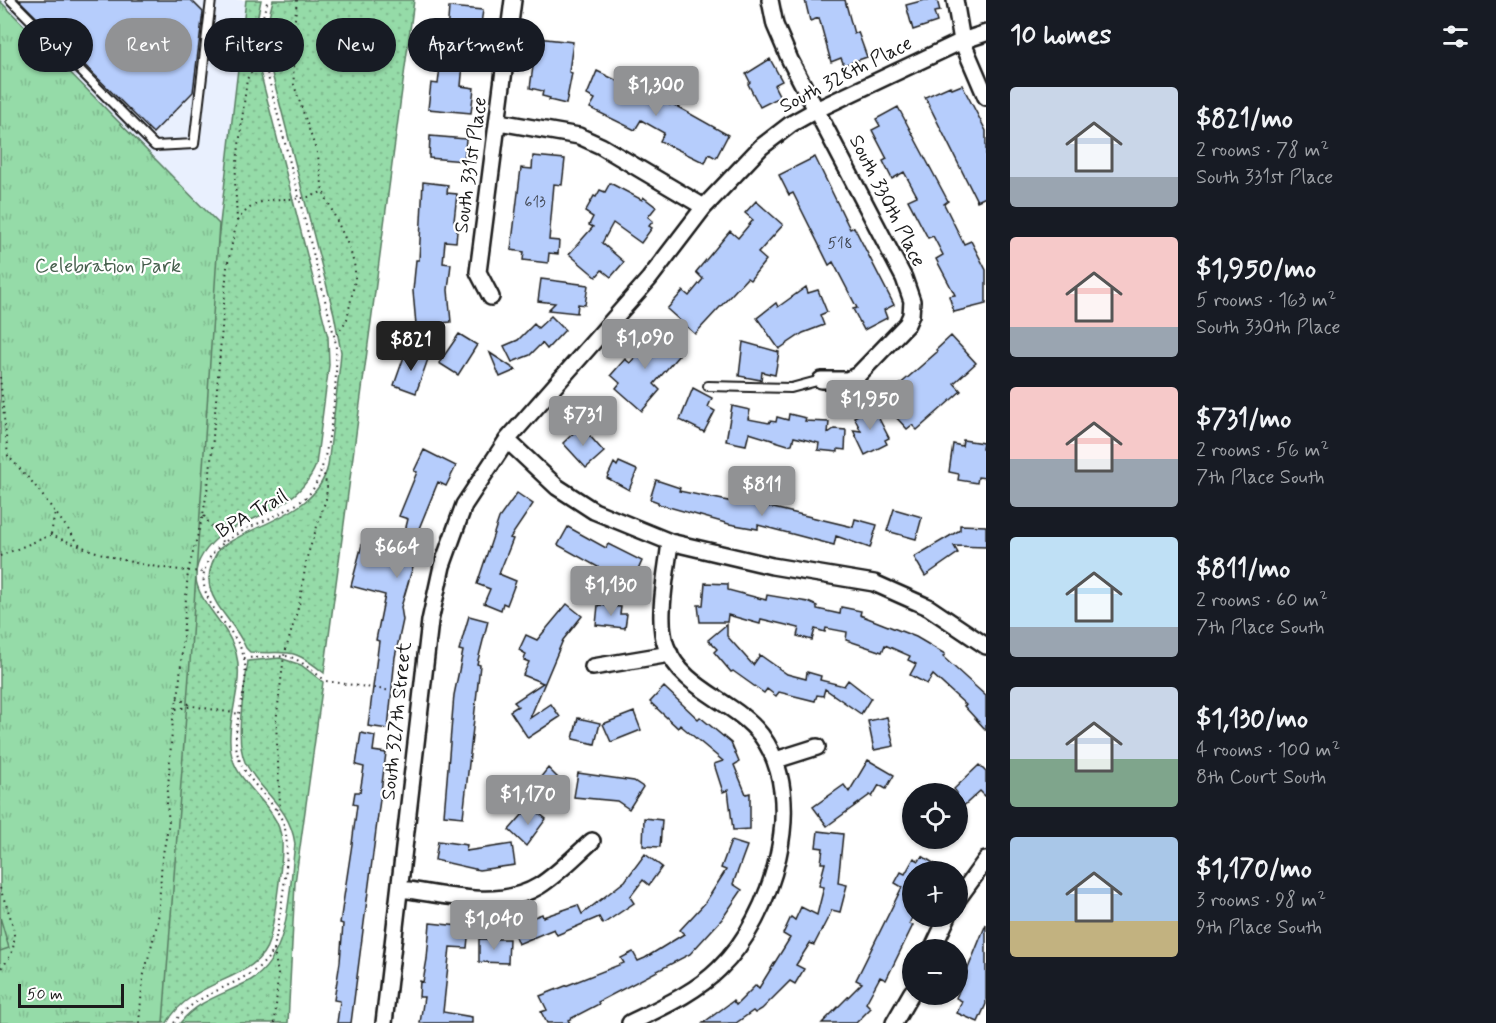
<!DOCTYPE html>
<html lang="en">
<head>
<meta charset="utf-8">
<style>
	:root { --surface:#171b24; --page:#20242c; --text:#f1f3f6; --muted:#9ea1a6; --accent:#919294 }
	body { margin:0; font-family:Mynerve,sans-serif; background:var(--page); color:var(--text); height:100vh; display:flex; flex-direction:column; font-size:22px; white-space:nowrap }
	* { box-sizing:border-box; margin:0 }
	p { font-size:20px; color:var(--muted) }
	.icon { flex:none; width:33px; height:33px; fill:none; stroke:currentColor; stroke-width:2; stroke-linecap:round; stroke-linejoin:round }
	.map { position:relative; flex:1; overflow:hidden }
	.details { display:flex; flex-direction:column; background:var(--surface); width:510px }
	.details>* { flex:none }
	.banner { position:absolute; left:18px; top:18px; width:570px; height:54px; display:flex; gap:12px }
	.buttons { position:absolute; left:902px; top:783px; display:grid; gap:12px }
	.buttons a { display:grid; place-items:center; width:66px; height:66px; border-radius:50%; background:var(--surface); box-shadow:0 2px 4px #0004; font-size:30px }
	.scale { position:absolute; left:18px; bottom:15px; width:106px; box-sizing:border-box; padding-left:6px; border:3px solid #1c1c1c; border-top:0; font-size:16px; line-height:21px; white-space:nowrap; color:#1c1c1c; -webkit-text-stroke:4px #fff; paint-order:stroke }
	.price { position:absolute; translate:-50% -51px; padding:0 14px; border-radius:6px; background:var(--accent); color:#fff; font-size:20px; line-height:39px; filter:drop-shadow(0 2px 3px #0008) }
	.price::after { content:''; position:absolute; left:50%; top:36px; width:18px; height:14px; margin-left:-9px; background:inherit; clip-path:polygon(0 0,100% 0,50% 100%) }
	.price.on { background:#222; color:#fff }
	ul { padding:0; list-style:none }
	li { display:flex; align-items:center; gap:18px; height:150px; padding:0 24px }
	li span { display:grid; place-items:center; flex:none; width:168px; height:120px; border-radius:6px; color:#555 }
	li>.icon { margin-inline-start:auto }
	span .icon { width:72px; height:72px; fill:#fffc; stroke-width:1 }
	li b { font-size:26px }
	h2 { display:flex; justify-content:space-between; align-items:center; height:72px; padding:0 24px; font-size:26px }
	.pill { padding:0 21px; border-radius:27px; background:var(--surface); box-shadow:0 2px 4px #0004; font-size:21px; line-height:54px }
	.pill.on { background:var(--accent); color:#fff }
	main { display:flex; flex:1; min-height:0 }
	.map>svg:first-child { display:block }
	.built { fill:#e9f0fe }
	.grass { fill:url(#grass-dots); stroke:#587c62; stroke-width:1.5 }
	.park { fill:url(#park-tufts); stroke:#587c62; stroke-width:1.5 }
	.pitch { fill:#95dba8; stroke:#587c62; stroke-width:1.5 }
	.building { fill:#b6cdfc; stroke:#1c1c1c; stroke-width:1.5 }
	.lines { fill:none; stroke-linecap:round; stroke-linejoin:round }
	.service-casing { stroke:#1c1c1c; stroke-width:12 }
	.minor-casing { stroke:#1c1c1c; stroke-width:20 }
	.path { stroke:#1c1c1c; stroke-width:2; stroke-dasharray:1.5 4.5; stroke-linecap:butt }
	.service { stroke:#fff; stroke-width:8 }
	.minor { stroke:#fff; stroke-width:15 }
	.labels { text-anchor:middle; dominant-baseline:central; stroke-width:4.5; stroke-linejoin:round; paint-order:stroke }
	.number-label { font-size:16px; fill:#424854 }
	.street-label { font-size:20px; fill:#1c1c1c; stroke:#fff }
	.park-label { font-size:20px; fill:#465f4d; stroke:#fff }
</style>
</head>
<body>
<main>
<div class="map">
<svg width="986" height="1023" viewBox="0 0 986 1023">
	<defs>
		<pattern id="grass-dots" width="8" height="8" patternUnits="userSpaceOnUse" patternTransform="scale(1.5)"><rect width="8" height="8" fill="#95dba8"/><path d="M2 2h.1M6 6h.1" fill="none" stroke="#80bb90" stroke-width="1.8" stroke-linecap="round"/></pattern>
		<pattern id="park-tufts" width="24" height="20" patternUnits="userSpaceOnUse" patternTransform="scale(1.5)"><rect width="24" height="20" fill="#95dba8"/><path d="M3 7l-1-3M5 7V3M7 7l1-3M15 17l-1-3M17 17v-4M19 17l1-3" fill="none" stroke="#80bb90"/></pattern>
	</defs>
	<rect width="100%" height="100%" fill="#fff"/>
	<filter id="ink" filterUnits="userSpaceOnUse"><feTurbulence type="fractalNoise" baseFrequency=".0167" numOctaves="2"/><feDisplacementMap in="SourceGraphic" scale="12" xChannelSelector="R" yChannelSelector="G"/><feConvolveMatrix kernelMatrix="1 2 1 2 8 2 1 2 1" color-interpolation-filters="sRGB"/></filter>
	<g filter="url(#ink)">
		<!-- built -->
		<path class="built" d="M0,0H246L219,224L0,1Z"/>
		<!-- grass -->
		<path class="grass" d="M246,0H261L254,36L255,52L328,337L329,365L316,465C301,503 259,516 224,532C160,584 223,607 236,653C245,685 225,720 231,752C235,778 260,794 273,816C278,823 281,833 282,842C283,860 274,923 269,941C258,982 192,977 167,1023H127Z
			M273,0H414L324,673C290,645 290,655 250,652L246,648C229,610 191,595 219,549C254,522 316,516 328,466L340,364L341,352L334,314L267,54L265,33Z
			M280,658L301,665L323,682L295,883L288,1023H180C199,999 226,994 251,980C292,956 289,886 295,844C290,806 260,792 245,762C234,737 245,687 248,661Z"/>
		<!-- park -->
		<path class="park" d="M0,1L219,224L192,635L163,1023H0Z"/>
		<!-- pitch -->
		<path class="pitch" d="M0,917L9,948L0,951Z"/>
		<!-- building -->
		<path class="building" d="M19,0H191L203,12L193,92L153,133Z
			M805,0H845L854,34L858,32L867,57L844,65L841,58L831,62L819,18L810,21Z
			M925,0H937L940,11L934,12L937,22L913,30L906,5Z
			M449,7L483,10L475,65L463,64L461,86L474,88L471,113L428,109L431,83L438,84L441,58L432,57L433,45L446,47Z
			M537,38L573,42L569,72L572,73L566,104L549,100L550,98L542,96L543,91L530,88Z
			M770,59L782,81L774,85L780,97L760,107L748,84L750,82L746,74Z
			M597,71L634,89L635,85L670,105L671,103L728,135L716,158L709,154L705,163L660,141L664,133L641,120L635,130L590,108L595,99L587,95Z
			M962,85L986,131V197L977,201L925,97L950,86L952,89Z
			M898,107L948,201L944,204L964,244L971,241L986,270V304L954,312L949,296L955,295L936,259L943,255L933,236L928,238L908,200L917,196L904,172L892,179L883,161L887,159L872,130L880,126L876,119Z
			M430,136L466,139L464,161L429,158Z
			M533,156L565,159L562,185L554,184L549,240L559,241L558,254L549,253L548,263L523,260L524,252L511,250L521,168L532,169Z
			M815,157L850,229L854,227L894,305L884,310L887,318L864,330L853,309L857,308L833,262L829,265L793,193L789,195L779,175Z
			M423,182L448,185L447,193L457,194L454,221H458L456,242L445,241L443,263L451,264L448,290L451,322L416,325L413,291L416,260H419Z
			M610,183L642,200L643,197L656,207L648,217L653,221L649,226L652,228L641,243L613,223L602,243L624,262L611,277L602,270L596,277L569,254L593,227L589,225L593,217L585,212L594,196L596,197L600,190L605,192Z
			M756,201L783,225L758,253L766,260L750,280L747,278L695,334L667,309L683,291L689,296L703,279L696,272L730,231L738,238L753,220L745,213Z
			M541,279L588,285L585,305L578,304L577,313L548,310L555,303L538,301Z
			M806,287L808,293L818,290L827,312L820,315L824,325L803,333L779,349L757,318L776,303L778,307Z
			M551,316L565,330L547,349L542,343L530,355L512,362L504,346L518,340L534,324L538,328Z
			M648,327L679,355L654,384L660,390L642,411L616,388L620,383L611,375L625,359L630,363L644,347L637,340Z
			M459,334L477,345L458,375L439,363Z
			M951,336L976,363L954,383L961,391L917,430L912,425L907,429L881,401L937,352L936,350Z
			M743,342L779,352L775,375L762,372L761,380L739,376Z
			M406,351L428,359L416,393L394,385Z
			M490,353L516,370L500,377Z
			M693,388L712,398L708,407L715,411L704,432L680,420Z
			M732,406L750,410L748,419L769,423L770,421L776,422L777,417L788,420L789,414L806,418L805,421L829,422L828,433L834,429L846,430L845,450L838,449V452L818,450L819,443L794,437L792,444L788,445L749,433L746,445L726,441Z
			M873,407L889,438L885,440L887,444L865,455L853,430L861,431L854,417Z
			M581,426L604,452L586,468L563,443Z
			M963,440L983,443L982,449L986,450V478L978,477L977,483L958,480L959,474L949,472L953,444L962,446Z
			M424,450L456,466L446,486L438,482L418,531L423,532L421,541H424L417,563H414L401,607L403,620L395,657L388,729L368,726L379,641L376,640L385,595L351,586L364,537L378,541L372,561L396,567L408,519L399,516L417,472L414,471Z
			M619,462L637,470L629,490L607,478L614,463L617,466Z
			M656,480L680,488L679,491L733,502V500L761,505L853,527L855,519L877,525L870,548L836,536L834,545L758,525V529L729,524L658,504V502L650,499Z
			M517,493L533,504L510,538L513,539L499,574L516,581L507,605L503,603L501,610L484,603L490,589L477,584L499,518Z
			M894,509L922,517L916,539L887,531Z
			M960,525L986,526V547L954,546L958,553L925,576L914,557L960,530Z
			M568,527L606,548L608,544L642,561L634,579L627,576L624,583L596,571L598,567L558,545Z
			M705,583L728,584V590L766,600L767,595L808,602L817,606V609L840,614L841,607L861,611L860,615L916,637L945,654L943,657L986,696V730L964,706L966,705L933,675L927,684L910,675L916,664L908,660L910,656L885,645L882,652L846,640L847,632L826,628L825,632L815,629L812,640L797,636L799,628L761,619L760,624L728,615L727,622H700L698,605H703Z
			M567,604L582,616L563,640L530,718L551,704L560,717L528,738L510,711L518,706L514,702L543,683L523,675L529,662L524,660L526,654L519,650L526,635L537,640Z
			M598,605L621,607L620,614H627L625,628L596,625Z
			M469,616L488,621L477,664L480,665L463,817L444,815L454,695L463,651L459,650Z
			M727,624V636L753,665L760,655L787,674L806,679L807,672L821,676L820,680L844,686L848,680L871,698L861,714L825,689L823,696L817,695L815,701L779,692L776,696L767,689L764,693L733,671L731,672L714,652L717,649L708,640Z
			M664,687L698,719L700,717L731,743L739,762L734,765L746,794L750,793V829L733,830L728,790L723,792L714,764L723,761L680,725L678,728L650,702Z
			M634,712L641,730L611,742L603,724Z
			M887,717L894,746L874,750L868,721Z
			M578,718L600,723L595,744L573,739Z
			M361,733L375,736L373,751L386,753L351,1023H337L340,1001L334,1000L340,962L343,924L340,923L352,844L357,805L353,804L355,792H360L364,767L356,765Z
			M868,760L894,775L886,789L879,785L872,797L870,795L827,826L813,807L844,785L849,792Z
			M979,765L986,772V797L980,791L957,812V793L954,789Z
			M548,768L563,783L540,807L527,794Z
			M578,773L634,781L643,787L629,809L617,801L574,797Z
			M530,806L546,819L526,846L509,830Z
			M644,818L662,820L660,847L643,846Z
			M818,831L843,834L838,883L847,885L840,912L832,910L814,945L810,943L796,965L804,969L795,984L790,981L762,1009L755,1013L753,1011L736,1023H703L733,1001L736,1005L756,985L759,988L790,938L783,934L791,917L795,920L801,907L817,915L824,887L819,886L825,863H821L823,848L816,847Z
			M438,841L467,845L466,851L512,844L515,865L479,870L435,860Z
			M731,841L747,846L733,884L742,890L722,919L690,954L598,1002L599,1004L568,1020L570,1023H547L541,1012L547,1010L540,996L624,963L621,958L633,952L638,961L645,958L684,934L680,930L705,903L726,870L721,868Z
			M645,854L662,867L649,885L643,880L630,897L634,903L603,924L599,917L557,935L554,929L518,944L511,926L542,914L543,917L578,905L582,914L625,881Z
			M922,856L948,872H912V918L909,924L913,925L886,980L880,977L866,1003L871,1008L856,1023H822L862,983L856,980L902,887L895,883L901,872L905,874L914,858L919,861Z
			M430,923L469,927L467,948L450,947L443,1012L472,1017V1023H420L424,997H419L420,981L423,982L427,959Z
			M986,924V1004L978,1022L957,1013L962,1001L956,998Z
			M479,939H509L508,963L479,962Z"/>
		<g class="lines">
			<!-- service casing -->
			<g class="service-casing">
				<path id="service" d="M11,0L155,146L194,144L211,0
					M708,386L791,388L821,380"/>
			</g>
			<!-- minor casing -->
			<g class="minor-casing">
				<path id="minor" d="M770,0L775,25L790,60L904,278L912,301L911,315L907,324L858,375L847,380H821
					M955,0L962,41L986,97
					M499,122L579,136L601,146L704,207
					M491,297L478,272L513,0
					M507,440L557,487L594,511L670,542L772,566L874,583L928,607L986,646
					M593,667L670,654
					M776,760L817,747
					M401,889C444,894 498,911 539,886C558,874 575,856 592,841
					M957,900L986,860
					M932,950L948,916
					M384,1023L430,621L442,566L464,505L507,440L649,279L704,207L761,147L791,124L816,110L962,41L986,33
					M630,1023C660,1008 695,993 719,969C772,918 809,799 761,735C734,700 682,690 666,646C656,619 667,571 670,542
					M894,1023L912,992"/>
			</g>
			<!-- path -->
			<path class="path" d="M297,0L292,46L294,85L318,156L323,191L350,249L355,268V280L347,319L335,339
				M237,221C263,185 294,209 323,191
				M0,377L8,456L33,483L80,545
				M204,516L223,543
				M51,534L55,513
				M0,556L51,535C108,558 143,568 204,572
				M244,658L289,656L301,662L326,681L406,693
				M177,698L193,706
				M176,709L193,706L239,714
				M276,810L280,804L276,722L284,656L299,605L307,557L326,499L327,487L323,470
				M0,888C10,918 26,944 0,969
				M274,950L278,974L275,1023
				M139,1023L143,978L158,921L162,859L169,822L167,804L170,758L173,719L179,690L188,571L203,515L210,473L227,267L237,221L235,179L245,95L247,79L253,70L264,63
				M174,1023C200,986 250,988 274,950C278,920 295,845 282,820C270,796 243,779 237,752C231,721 251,689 244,658C237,628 199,606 204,573C212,528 283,523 310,493C330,471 340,369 335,339L262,53C260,34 261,18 268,0"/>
			<!-- service -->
			<use href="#service" class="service"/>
			<!-- minor -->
			<use href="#minor" class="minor"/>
		</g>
	</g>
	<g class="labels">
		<!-- number labels -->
		<g class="number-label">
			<text x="535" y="202">613</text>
			<text x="840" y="243">518</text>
		</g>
		<!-- street labels -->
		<g class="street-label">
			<text transform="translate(846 75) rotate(-27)">South 328th Place</text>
			<text transform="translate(471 165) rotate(-82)">South 331st Place</text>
			<text transform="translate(887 201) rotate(63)">South 330th Place</text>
			<text transform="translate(252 514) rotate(-30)">BPA Trail</text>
			<text transform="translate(397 721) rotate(-84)">South 327th Street</text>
		</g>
		<!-- park labels -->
		<g class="park-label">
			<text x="108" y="266">Celebration Park</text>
		</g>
	</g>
</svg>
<div class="buttons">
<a><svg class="icon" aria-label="locate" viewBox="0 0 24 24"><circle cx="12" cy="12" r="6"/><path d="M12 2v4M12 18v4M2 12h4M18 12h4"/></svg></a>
<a>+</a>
<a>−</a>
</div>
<div class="scale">50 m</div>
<b class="price" style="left:656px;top:117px">$1,300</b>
<b class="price" style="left:645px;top:370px">$1,090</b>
<b class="price on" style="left:411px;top:372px">$821</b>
<b class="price" style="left:870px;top:431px">$1,950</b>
<b class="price" style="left:583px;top:447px">$731</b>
<b class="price" style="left:762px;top:517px">$811</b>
<b class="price" style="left:397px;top:579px">$664</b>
<b class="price" style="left:611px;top:617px">$1,130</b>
<b class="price" style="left:528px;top:826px">$1,170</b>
<b class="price" style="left:494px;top:951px">$1,040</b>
<div class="banner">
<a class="pill">Buy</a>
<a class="pill on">Rent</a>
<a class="pill">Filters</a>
<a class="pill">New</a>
<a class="pill">Apartment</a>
</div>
</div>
<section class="details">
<h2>10 homes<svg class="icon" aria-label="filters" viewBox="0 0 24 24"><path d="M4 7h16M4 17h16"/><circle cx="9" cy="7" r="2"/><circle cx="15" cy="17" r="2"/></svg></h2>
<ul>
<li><span style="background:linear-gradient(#c9d6e8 75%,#9aa5b1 0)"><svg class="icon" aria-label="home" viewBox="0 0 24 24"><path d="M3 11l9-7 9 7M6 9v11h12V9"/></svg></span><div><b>$821/mo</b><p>2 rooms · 78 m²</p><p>South 331st Place</p></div></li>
<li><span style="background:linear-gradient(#f6c9c9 75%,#9aa5b1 0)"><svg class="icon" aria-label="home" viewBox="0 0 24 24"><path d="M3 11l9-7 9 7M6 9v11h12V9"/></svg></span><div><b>$1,950/mo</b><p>5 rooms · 163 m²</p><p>South 330th Place</p></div></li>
<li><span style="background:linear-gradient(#f6c9c9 60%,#9aa5b1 0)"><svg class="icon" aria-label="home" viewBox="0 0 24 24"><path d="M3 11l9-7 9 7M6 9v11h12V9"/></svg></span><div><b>$731/mo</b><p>2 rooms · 56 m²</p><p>7th Place South</p></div></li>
<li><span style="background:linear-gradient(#bfe0f5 75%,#9aa5b1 0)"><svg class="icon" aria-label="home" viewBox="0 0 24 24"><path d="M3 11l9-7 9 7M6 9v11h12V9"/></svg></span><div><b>$811/mo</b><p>2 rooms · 60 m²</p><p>7th Place South</p></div></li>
<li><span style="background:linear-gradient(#c9d6e8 60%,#7fa58c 0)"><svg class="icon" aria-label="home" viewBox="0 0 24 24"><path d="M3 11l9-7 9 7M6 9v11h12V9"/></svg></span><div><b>$1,130/mo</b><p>4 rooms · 100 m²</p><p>8th Court South</p></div></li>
<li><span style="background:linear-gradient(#a9c7e8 70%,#c2b280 0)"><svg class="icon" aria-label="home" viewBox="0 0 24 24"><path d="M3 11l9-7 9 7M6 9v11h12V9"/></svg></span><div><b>$1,170/mo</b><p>3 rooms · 98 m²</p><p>9th Place South</p></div></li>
</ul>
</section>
</main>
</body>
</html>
